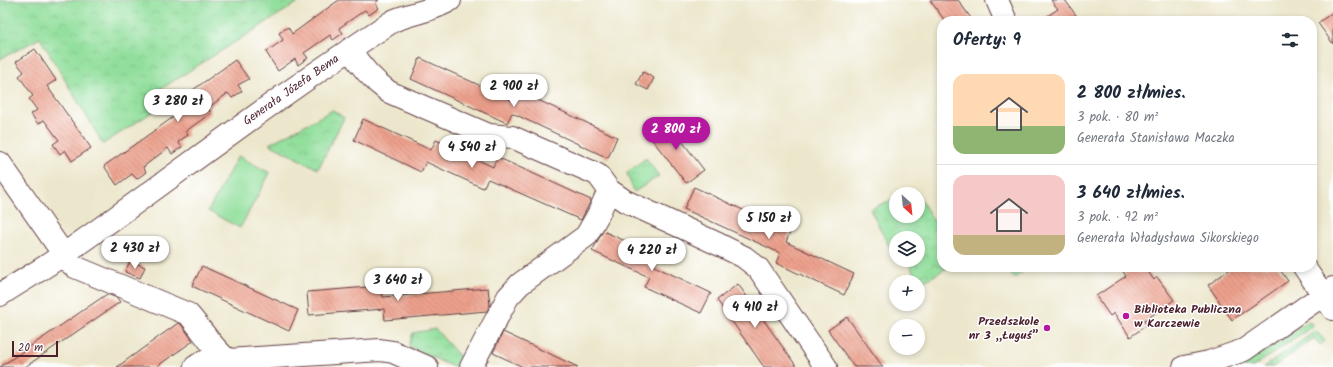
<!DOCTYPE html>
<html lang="pl">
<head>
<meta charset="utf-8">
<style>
	:root { --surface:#fff; --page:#f2f2f3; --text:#1f2937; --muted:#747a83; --line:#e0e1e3; --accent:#b5179e }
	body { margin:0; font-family:Kalam,sans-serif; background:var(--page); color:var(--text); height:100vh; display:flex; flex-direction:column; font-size:15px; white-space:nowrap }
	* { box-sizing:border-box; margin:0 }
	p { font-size:13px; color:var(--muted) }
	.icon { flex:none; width:22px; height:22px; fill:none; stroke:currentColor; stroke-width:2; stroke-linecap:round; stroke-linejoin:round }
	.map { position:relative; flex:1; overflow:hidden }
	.details { position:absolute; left:937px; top:16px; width:380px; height:256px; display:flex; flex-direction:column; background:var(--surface); border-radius:16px; box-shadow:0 2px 6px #0003 }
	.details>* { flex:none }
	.needle { width:26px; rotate:153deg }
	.buttons { position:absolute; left:889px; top:187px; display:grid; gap:8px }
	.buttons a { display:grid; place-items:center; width:36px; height:36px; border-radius:50%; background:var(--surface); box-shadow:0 2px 6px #0003; font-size:20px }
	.scale { position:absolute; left:12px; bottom:10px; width:46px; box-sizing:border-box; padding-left:4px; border:2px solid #4a1f2b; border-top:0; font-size:11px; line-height:14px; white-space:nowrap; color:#4a1f2b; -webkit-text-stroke:3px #fff; paint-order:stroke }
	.price { position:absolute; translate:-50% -34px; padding:0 9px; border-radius:14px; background:#fff; color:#222; font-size:13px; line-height:26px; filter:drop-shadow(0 1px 2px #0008) }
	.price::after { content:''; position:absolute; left:50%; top:24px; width:12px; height:9px; margin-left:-6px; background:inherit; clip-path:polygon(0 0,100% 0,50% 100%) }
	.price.active { background:var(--accent); color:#fff }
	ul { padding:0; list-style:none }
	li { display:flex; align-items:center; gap:12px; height:100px; padding:0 16px }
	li+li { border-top:1px solid var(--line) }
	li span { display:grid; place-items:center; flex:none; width:112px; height:80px; border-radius:12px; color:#555 }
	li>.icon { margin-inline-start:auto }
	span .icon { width:48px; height:48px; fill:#fffc; stroke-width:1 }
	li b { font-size:17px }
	h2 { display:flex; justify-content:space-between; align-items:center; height:48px; padding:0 16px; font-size:17px }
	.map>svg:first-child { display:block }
	.grass { fill:url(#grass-dots); stroke:#6e7f64 }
	.park { fill:url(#park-crowns); stroke:#6e7f64 }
	.pitch { fill:#92df9c; stroke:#6e7f64 }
	.building { fill:url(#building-back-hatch) }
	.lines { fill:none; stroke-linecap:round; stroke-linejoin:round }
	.minor-casing { stroke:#623d43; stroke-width:24 }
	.minor { stroke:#fff; stroke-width:22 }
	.poi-dot { fill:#b5179e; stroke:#fff; stroke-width:1.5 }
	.labels { text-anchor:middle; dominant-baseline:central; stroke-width:3; stroke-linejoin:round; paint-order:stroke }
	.street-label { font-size:12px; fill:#4a1f2b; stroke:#fff }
	.poi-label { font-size:12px; font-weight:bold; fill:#4a1f2b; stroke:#fff; text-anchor:start }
</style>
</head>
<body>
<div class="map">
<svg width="1333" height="367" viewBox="0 0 1333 367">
	<defs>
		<pattern id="grass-dots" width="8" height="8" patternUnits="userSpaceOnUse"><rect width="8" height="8" fill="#92df9c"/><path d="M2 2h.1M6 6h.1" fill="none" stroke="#7fbf87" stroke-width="1.8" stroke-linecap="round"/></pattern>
		<pattern id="park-crowns" width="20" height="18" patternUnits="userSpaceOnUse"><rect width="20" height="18" fill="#92df9c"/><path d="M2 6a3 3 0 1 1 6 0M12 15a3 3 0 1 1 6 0" fill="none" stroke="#7fbf87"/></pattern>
		<pattern id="building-back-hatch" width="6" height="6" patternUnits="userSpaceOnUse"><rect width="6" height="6" fill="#eda08c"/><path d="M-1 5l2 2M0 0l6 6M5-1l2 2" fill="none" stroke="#c28273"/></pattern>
	</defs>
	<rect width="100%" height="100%" fill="#fff"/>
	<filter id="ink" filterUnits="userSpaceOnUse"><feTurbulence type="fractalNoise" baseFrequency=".025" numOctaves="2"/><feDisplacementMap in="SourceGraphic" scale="8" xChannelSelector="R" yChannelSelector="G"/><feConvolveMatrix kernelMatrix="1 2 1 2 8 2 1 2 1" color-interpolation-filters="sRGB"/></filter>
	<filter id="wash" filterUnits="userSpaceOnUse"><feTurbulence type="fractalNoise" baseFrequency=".012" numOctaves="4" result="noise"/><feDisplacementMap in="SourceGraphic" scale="16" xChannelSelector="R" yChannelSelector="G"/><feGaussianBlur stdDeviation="0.9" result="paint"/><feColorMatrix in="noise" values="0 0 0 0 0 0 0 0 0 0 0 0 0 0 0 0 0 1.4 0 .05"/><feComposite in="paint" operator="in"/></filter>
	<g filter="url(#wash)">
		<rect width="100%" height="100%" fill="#ece7cc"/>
		<!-- grass -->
		<path class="grass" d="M1309,321L1313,326L1253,367H1234L1258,356Z
			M1316,331L1325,341L1320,345L1314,338L1273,367H1264Z"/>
		<!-- park -->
		<path class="park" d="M0,0H302L151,95L160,107L103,144L40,38L0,59Z
			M333,110L344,118L318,169L269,144Z
			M646,158L659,176L634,192L627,173Z
			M915,190L935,223L942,238V267H949L919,284L909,264L904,260H918V238H896V255L892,252L870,209L896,198V216H918V194H905Z
			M1005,267H1030L1014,278Z
			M435,329L463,360L453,367L409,346L413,333Z"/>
		<!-- pitch -->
		<path class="pitch" d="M238,156L270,173L240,228L208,211Z"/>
		<g id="blocks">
			<!-- building -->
			<path class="building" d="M339,0H379L375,3L379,8L369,15L365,10L339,28L343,33L333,40L330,35L304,53L308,58L298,65L295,59L278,71L266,52L283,40L279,33L288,27L292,34Z
				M930,0H958L973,21H945Z
				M1051,0H1065L1080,21H1040L1058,9Z
				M1333,12V44L1318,23Z
				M35,49L56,80L47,86L91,148L72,161L65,150L60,154L53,144L59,140L44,120L38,124L31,114L37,110L29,99L33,96L19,76L24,72L16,62Z
				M420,58L516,102L521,92L617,137L608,158L512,113L507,123L411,79Z
				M235,60L249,79L238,85L242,91L232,98L228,93L208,108L211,113L186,131L188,135L178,142L182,147L172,154L168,148L143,167L146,172L137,179L132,174L117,185L104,166L175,116L169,107Z
				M643,72L654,78L648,90L636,84Z
				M363,119L431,150L436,140L493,167L497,157L591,200L581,220L488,179L483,188L426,162L421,172L354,140Z
				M666,120L704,170L686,183L647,133Z
				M694,187L790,232L786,242L854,274L844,295L776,263L780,253L684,209Z
				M603,231L659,256L654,266L711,293L701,313L644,287L649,277L592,251Z
				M130,261L145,267L140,278L125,272Z
				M202,266L298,310L289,331L192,286Z
				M1120,267H1145L1154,280L1157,277L1174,300L1144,321L1147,325L1130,337L1114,313L1110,316L1096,296L1126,276Z
				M1233,267H1278L1288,281L1232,320L1208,285Z
				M738,284L797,367H764L717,300Z
				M381,286L383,297L488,288L490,305L487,311L385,320L384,309L309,315L307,292Z
				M107,294L117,298L120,302L25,367H0Z
				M847,317L883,367H854L828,330Z
				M178,323L181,324L193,341L156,367H117Z
				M503,332L578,367H523L493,353Z"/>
		</g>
	</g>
	<g filter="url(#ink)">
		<use href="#blocks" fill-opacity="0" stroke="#623d43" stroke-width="1"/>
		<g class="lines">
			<!-- minor casing -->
			<g class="minor-casing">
				<path id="minor" d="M997,0L1006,21
					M350,49C360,66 374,81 389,92L489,135L512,137L592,172L598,175L609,190L625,201L718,244L744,257L758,268L826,367
					M0,163L69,262L75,267L188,314C202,329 211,347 228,360
					M1304,267L1333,309
					M0,295C21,281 43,269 64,254C174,177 280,94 393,21C413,12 431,12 450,0
					M195,367C210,357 210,356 228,360L380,350L393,352L427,367
					M471,367L508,297L520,284L586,236L598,215L609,190
					M1184,367L1209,362L1244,350L1333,288"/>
			</g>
			<!-- minor -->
			<use href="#minor" class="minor"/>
		</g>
	</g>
	<!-- markers -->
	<g class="poi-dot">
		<circle cx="1126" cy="316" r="4"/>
		<circle cx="1047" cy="328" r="4"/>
	</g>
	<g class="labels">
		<!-- street labels -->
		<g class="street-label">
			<text transform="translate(291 90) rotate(-35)">Generała Józefa Bema</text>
		</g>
		<!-- poi labels -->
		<g class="poi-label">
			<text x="1134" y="309">Biblioteka Publiczna<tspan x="1134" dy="14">w Karczewie</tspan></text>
			<text x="1039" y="321" text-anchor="end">Przedszkole<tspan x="1039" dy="14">nr 3 „Ługuś”</tspan></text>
		</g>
	</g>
</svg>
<div class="buttons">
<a><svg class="needle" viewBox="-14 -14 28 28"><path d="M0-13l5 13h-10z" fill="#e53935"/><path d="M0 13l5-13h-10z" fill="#747a83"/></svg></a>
<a><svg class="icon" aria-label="layers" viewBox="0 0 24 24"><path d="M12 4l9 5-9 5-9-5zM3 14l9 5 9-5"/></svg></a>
<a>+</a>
<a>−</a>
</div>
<div class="scale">20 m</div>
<b class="price" style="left:514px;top:108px">2 900 zł</b>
<b class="price" style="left:178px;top:123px">3 280 zł</b>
<b class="price active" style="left:676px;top:151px">2 800 zł</b>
<b class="price" style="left:472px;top:169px">4 540 zł</b>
<b class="price" style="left:769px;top:240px">5 150 zł</b>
<b class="price" style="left:135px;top:270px">2 430 zł</b>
<b class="price" style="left:652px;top:272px">4 220 zł</b>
<b class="price" style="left:398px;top:302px">3 640 zł</b>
<b class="price" style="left:755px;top:329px">4 410 zł</b>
<section class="details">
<h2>Oferty: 9<svg class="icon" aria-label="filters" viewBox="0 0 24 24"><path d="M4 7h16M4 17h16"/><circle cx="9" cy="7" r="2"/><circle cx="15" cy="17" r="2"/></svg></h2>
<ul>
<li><span style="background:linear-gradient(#ffd9b3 65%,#8fb573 0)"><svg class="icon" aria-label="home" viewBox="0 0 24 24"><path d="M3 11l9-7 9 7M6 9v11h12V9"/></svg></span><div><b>2 800 zł/mies.</b><p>3 pok. · 80 m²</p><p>Generała Stanisława Maczka</p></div></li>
<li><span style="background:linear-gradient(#f6c9c9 75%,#c2b280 0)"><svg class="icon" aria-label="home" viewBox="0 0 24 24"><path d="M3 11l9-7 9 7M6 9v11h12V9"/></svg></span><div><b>3 640 zł/mies.</b><p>3 pok. · 92 m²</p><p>Generała Władysława Sikorskiego</p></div></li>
</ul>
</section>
</div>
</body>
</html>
